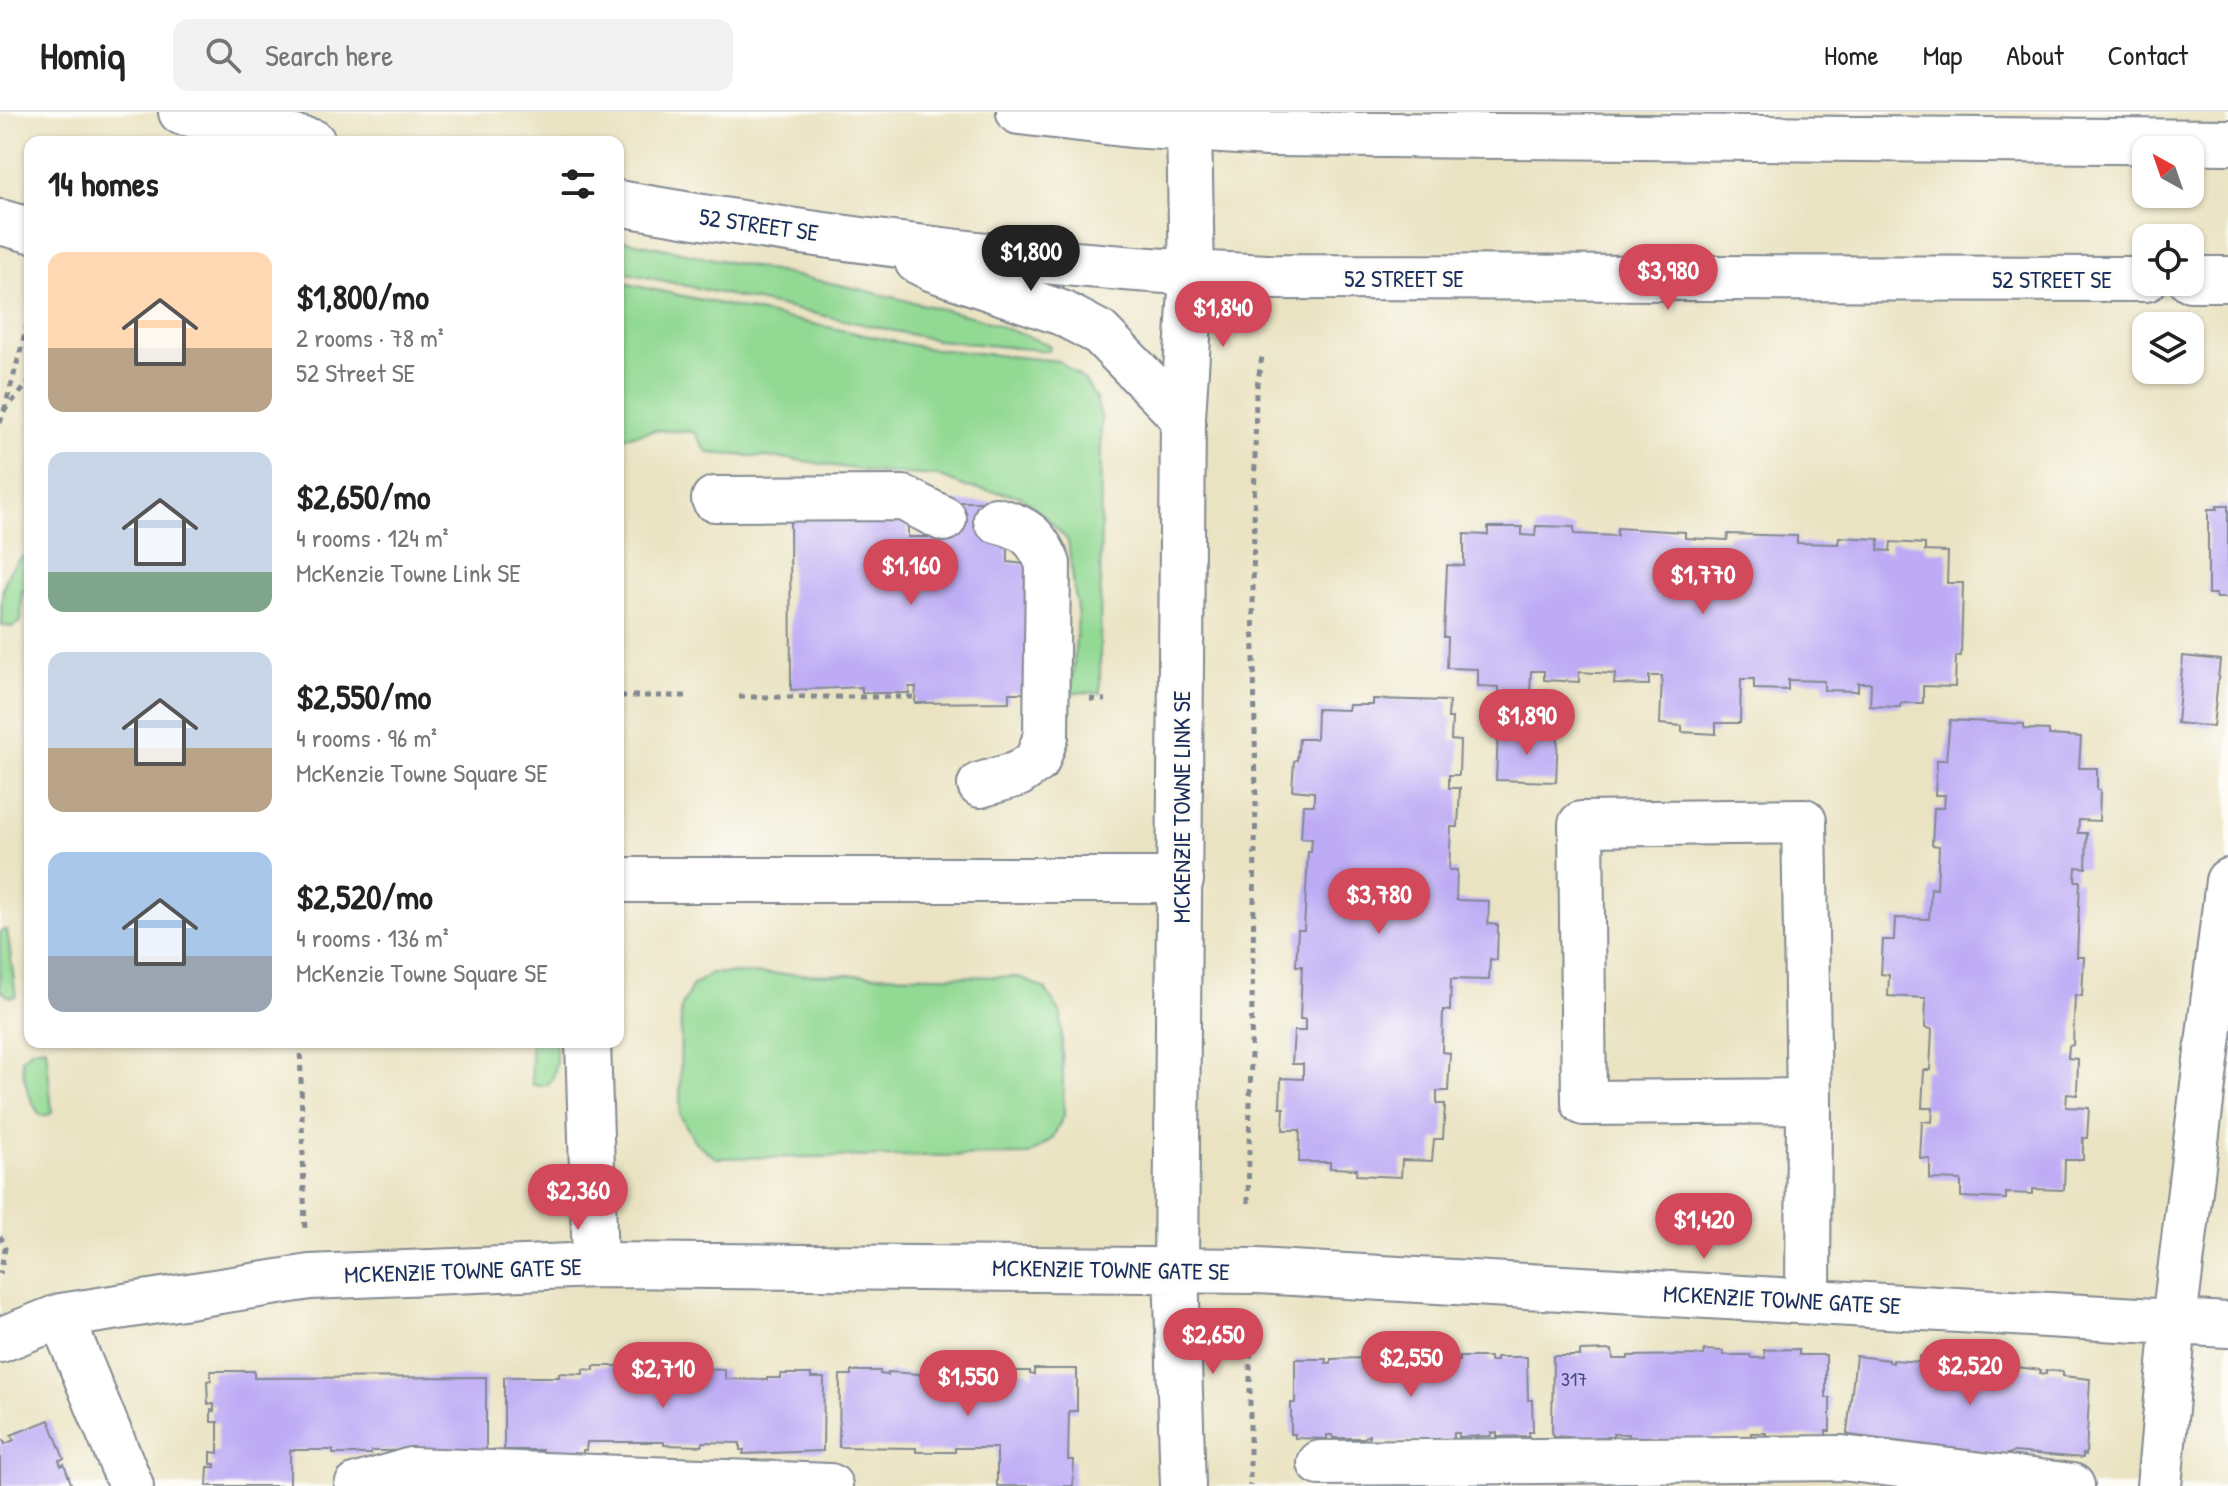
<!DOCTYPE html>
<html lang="en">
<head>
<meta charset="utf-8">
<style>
	:root { --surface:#fff; --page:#f2f2f2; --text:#222; --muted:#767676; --line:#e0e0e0; --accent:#d1495b }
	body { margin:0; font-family:"Patrick Hand",sans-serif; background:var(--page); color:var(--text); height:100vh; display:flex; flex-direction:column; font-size:30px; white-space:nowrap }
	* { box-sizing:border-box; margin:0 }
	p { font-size:26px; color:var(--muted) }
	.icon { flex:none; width:44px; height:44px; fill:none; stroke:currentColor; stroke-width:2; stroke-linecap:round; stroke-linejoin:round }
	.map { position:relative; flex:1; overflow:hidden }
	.sheet { position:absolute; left:24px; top:24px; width:600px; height:912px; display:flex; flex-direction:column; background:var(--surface); border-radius:16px; box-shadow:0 2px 6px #0004 }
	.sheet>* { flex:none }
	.needle { width:52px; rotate:320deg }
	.buttons { position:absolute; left:2132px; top:24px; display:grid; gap:16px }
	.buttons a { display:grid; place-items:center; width:72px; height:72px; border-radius:16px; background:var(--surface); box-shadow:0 2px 6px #0004; font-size:40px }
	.price { position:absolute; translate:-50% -68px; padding:0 18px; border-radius:28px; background:var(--accent); color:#fff; font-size:26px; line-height:52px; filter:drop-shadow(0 2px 4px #0008) }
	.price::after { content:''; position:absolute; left:50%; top:48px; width:24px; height:18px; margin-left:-12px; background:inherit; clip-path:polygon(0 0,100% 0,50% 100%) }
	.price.current { background:#222; color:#fff }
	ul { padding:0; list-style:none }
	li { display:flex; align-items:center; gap:24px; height:200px; padding:0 24px }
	li span { display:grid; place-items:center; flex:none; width:224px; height:160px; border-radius:16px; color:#555 }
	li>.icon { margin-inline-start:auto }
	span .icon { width:96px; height:96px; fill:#fffc; stroke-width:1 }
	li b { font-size:34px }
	h2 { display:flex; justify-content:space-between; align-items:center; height:96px; padding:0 24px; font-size:34px }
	header { display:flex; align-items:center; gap:48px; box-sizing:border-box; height:112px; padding:0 40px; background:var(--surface); border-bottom:2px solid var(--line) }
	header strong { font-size:38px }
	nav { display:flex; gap:44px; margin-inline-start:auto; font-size:28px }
	.search { width:560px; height:72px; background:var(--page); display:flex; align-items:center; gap:20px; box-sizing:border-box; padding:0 28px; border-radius:16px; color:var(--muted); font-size:30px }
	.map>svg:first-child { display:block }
	.green { fill:#92d993; stroke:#568478; stroke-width:2 }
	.building { fill:#bdabf5 }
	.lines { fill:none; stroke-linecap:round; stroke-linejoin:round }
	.minor-casing { stroke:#828990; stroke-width:48 }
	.major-casing { stroke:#828990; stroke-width:48 }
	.path { stroke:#828990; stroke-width:5; stroke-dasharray:6 6; stroke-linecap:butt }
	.minor { stroke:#fff; stroke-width:44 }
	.major { stroke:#fff; stroke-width:44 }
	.labels { text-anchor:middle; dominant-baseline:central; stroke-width:6; stroke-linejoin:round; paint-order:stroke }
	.number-label { font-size:20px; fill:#444e84 }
	.street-label { font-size:24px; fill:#1b2f5e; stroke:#fdfcf7 }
</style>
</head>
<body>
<header>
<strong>Homiq</strong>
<div class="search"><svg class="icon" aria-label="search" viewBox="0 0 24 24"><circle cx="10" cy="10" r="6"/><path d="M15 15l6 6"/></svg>Search here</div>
<nav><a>Home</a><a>Map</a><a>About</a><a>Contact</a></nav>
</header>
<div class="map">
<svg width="2228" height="1374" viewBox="0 0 2228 1374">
	<rect width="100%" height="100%" fill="#fdfcf7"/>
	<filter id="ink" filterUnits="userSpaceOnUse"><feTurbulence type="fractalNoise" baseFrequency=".0125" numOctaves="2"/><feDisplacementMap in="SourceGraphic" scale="16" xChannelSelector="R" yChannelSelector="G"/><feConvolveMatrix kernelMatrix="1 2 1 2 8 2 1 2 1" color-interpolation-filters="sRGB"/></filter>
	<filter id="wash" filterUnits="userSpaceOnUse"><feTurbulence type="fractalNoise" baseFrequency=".006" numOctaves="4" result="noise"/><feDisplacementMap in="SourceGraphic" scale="32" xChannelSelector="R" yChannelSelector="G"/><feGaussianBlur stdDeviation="1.8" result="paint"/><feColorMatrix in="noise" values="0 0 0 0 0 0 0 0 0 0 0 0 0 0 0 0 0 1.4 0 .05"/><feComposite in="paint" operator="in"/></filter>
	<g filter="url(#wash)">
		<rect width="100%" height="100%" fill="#eae3c2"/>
		<!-- green -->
		<path class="green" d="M618,127L859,177L978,206L1050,233L1049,239L936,228L618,159Z
			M618,170L925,236L1059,249L1085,269L1096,287L1101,305L1100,581L1071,580L1078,506L1068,429L1049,408L1021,384L966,375L938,364L873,360L791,347L708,341L694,320L655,318L621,326L618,310Z
			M23,444L30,446V478L22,479L21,509L12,515L2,513C0,489 1,460 23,444Z
			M7,818L16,884L10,885L0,878V819Z
			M711,861L1019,865L1045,877L1061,902L1064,1003L1052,1027L1029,1043L716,1046L695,1030L680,1003L681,896L692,874Z
			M531,930H556C556,946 559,983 532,972Z
			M46,935L52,999L51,1002L41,1004C30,991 22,964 22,947L32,937Z"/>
		<g id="blocks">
			<!-- building -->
			<path class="building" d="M944,390H996L1008,424V450L1033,453L1034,581H1009V590L915,591L916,575H909V581H862V575L791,578L790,405L908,404V425H944Z
				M2217,394H2228V486H2216L2215,482H2208V397H2217Z
				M1536,414L1574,415V422L1617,424V416L1685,420V426L1727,428L1728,422L1797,424V431L1838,432L1839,425L1879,427L1878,438L1890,439L1891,430L1925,432V439L1948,440L1947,471H1963L1961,544H1956L1955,575L1923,574V591H1901L1900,595L1870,594L1871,571H1858V579L1824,578V569L1788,568V578L1754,577V567H1741L1740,611H1716V622L1682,620V614L1660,612L1662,564H1649V573L1614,572L1615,562L1579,560V570L1544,568V559H1531L1530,581L1499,580V575L1478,574V557L1447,556L1448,525H1444L1447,453L1464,454V422L1488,423V415H1522V423L1535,424Z
				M2183,544L2220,548L2213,615L2177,611Z
				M1373,587L1449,589L1448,606H1452L1451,628L1460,629L1459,663H1449V676H1460L1458,715H1451L1449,758H1457L1456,788L1489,789L1488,812L1498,813L1497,848L1490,847L1489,868L1451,867L1450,899L1443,898L1442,940L1450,941L1448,979H1437V992H1445L1443,1027H1434L1432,1049L1402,1048L1401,1065L1356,1063L1357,1057L1330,1056V1050H1299L1300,1018H1283L1284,996H1280L1281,966L1303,967V952H1292L1294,919H1305V907H1300L1302,854H1296L1298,818H1304L1308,740H1311L1312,727L1301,726L1303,693H1314V680L1292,678L1294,649L1297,648L1299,627H1316L1317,597L1348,598L1349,593H1373Z
				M1950,608L2024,612V617L2049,618V623L2081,625L2079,656H2097V678H2100L2099,709L2079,708L2078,721H2087L2086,756L2076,755L2075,769H2080L2077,845H2084L2082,884L2075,883L2073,933L2069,934L2068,946L2078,947L2077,983L2067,982L2066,995L2089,996L2087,1026H2083V1048H2065L2064,1078L2033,1077V1082L2006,1081V1087L1961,1085V1068L1930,1067V1047L1920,1046L1922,1009L1932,1010L1933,996H1922L1924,958H1930L1932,917L1925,916L1926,886L1888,884L1889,863L1881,862L1883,828H1894L1895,806L1929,807L1931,776L1937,777L1939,734L1932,733L1934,696H1944L1945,683H1935L1937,648H1946Z
				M1498,620L1558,622L1556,670L1496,668Z
				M1799,1237V1243H1826V1286H1830V1319H1826V1324H1766V1321H1751V1324L1714,1325L1713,1328L1628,1329V1322H1613V1325L1580,1326L1554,1324L1552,1320L1553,1244H1580V1239L1612,1238L1613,1247H1628V1244L1704,1243V1238L1723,1239V1243H1750L1751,1246H1765L1764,1238Z
				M1856,1244L1889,1248V1250L1893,1251V1248L1919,1250L1920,1244L1941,1246V1251L2008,1258V1254L2041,1258L2040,1261L2046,1262V1258L2063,1260V1264L2090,1267L2086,1343L2083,1342V1346L2014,1340L2005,1343L1849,1323L1847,1321Z
				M1459,1245H1490V1249H1496V1245H1527L1528,1288H1532L1533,1320H1529V1324L1497,1325V1321H1491V1324L1459,1325V1321H1454V1329L1370,1330L1369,1323L1364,1326H1333L1332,1323H1327V1327L1295,1326V1322H1291V1291H1295V1247H1326V1251H1331V1247L1364,1246V1249H1369V1247L1453,1246V1249H1459Z
				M594,1254H623V1258H638L639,1254L725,1258V1267L767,1268V1266H781V1262H811V1266H824L823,1339L743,1342L744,1338H740V1331L703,1330L702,1334L664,1333V1330H587L586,1338H583V1342H543L542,1338H504V1265H559V1261L583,1262V1257L594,1258Z
				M1034,1257H1077V1299H1069L1068,1348H1074L1073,1374H997V1336H955V1340H916V1336L839,1335L840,1263H851V1259H880V1262L888,1263V1260L934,1263V1260H984L985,1264H1001L1002,1259H1030V1262L1034,1263Z
				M211,1259H254V1266L486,1265V1338L371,1339V1342H333V1338H290V1374H207L208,1355H215V1352H211V1340L218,1341V1310H211V1298L214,1299V1292H208L207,1269L211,1268Z
				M49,1308L64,1347L59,1348L61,1354L64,1352L72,1374H0V1329L3,1328L5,1332L14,1328L11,1323Z"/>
		</g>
	</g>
	<g filter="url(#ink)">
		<use href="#blocks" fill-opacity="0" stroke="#828990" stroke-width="2"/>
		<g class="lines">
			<!-- minor casing -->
			<g class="minor-casing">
				<path id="minor" d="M0,110L30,118
					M714,387L903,386L944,407
					M980,673L1018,662L1037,649L1046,624L1048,452C1037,424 1025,415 996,408
					M618,768H1181
					M588,930L595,1153
					M1808,1189L1809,989L1804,709L1581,712L1584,991L1809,989
					M61,1204L131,1374
					M0,1228L61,1204L310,1165L595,1153L1257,1159L2228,1213
					M1320,1351L1842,1346L2072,1374
					M357,1374L411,1358L830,1374
					M1183,1374L1176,1157L1183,306L1192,162L1189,16
					M2159,1374L2174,1209L2228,769"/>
			</g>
			<!-- major casing -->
			<g class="major-casing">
				<path id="major" d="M181,0L313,30
					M1019,0L1131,13L1268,22L2228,30
					M618,91C832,128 1050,155 1268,165L2146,167
					M917,149L933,157L1062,201L1100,221L1183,306
					M2190,167H2228"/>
			</g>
			<!-- path -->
			<path class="path" d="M4,299L30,204
				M0,311L4,299L30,269
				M620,584H689
				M739,585H915
				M1090,587L1105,588
				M300,930L305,1121
				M1248,1091L1256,689L1253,478L1256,279L1262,245
				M0,1124L5,1136L0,1162
				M1250,1216V1374"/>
			<!-- minor -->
			<use href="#minor" class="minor"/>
			<!-- major -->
			<use href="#major" class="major"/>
		</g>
	</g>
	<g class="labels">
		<!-- number labels -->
		<g class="number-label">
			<text x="1574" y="1266">317</text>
		</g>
		<!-- street labels -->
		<g class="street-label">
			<text transform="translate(759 112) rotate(8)">52 STREET SE</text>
			<text x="1404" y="166">52 STREET SE</text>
			<text x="2052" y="167">52 STREET SE</text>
			<text transform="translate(1181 695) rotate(-90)">MCKENZIE TOWNE LINK SE</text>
			<text transform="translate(1111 1157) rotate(1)">MCKENZIE TOWNE GATE SE</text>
			<text transform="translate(463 1158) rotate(-2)">MCKENZIE TOWNE GATE SE</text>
			<text transform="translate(1782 1187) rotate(3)">MCKENZIE TOWNE GATE SE</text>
		</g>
	</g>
</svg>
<div class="buttons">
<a><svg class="needle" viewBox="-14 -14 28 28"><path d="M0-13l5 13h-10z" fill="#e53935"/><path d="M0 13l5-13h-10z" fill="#767676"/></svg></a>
<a><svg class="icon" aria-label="locate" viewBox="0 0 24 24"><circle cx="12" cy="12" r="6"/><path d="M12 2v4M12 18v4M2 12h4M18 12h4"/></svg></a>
<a><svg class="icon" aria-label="layers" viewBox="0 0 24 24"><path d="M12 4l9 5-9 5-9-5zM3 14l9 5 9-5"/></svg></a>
</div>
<b class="price current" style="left:1031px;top:181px">$1,800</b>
<b class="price" style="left:1668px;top:200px">$3,980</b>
<b class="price" style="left:1223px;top:237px">$1,840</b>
<b class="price" style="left:911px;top:495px">$1,160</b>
<b class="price" style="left:1703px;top:504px">$1,770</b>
<b class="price" style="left:1527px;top:645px">$1,890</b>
<b class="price" style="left:1379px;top:824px">$3,780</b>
<b class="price" style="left:578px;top:1120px">$2,360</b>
<b class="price" style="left:1704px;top:1149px">$1,420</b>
<b class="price" style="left:1213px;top:1264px">$2,650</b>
<b class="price" style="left:1411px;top:1287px">$2,550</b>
<b class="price" style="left:1970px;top:1295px">$2,520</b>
<b class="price" style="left:663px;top:1298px">$2,710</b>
<b class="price" style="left:968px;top:1306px">$1,550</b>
<section class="sheet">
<h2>14 homes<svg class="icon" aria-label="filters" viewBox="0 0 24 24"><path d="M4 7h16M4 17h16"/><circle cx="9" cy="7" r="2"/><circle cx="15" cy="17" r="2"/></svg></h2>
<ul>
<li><span style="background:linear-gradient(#ffd9b3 60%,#b9a48a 0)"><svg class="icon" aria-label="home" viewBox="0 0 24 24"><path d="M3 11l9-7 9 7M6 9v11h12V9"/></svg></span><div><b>$1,800/mo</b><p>2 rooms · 78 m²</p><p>52 Street SE</p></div></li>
<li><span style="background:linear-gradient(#c9d6e8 75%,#7fa58c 0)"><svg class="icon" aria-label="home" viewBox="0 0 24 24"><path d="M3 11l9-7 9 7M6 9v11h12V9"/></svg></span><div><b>$2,650/mo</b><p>4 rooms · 124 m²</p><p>McKenzie Towne Link SE</p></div></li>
<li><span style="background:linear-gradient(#c9d6e8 60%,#b9a48a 0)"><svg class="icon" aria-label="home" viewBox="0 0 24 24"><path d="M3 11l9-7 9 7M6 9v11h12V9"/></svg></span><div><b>$2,550/mo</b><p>4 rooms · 96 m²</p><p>McKenzie Towne Square SE</p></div></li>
<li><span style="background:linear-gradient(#a9c7e8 65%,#9aa5b1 0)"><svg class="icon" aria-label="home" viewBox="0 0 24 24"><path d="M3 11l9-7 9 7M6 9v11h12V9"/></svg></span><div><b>$2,520/mo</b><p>4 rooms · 136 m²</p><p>McKenzie Towne Square SE</p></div></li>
</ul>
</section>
</div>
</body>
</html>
